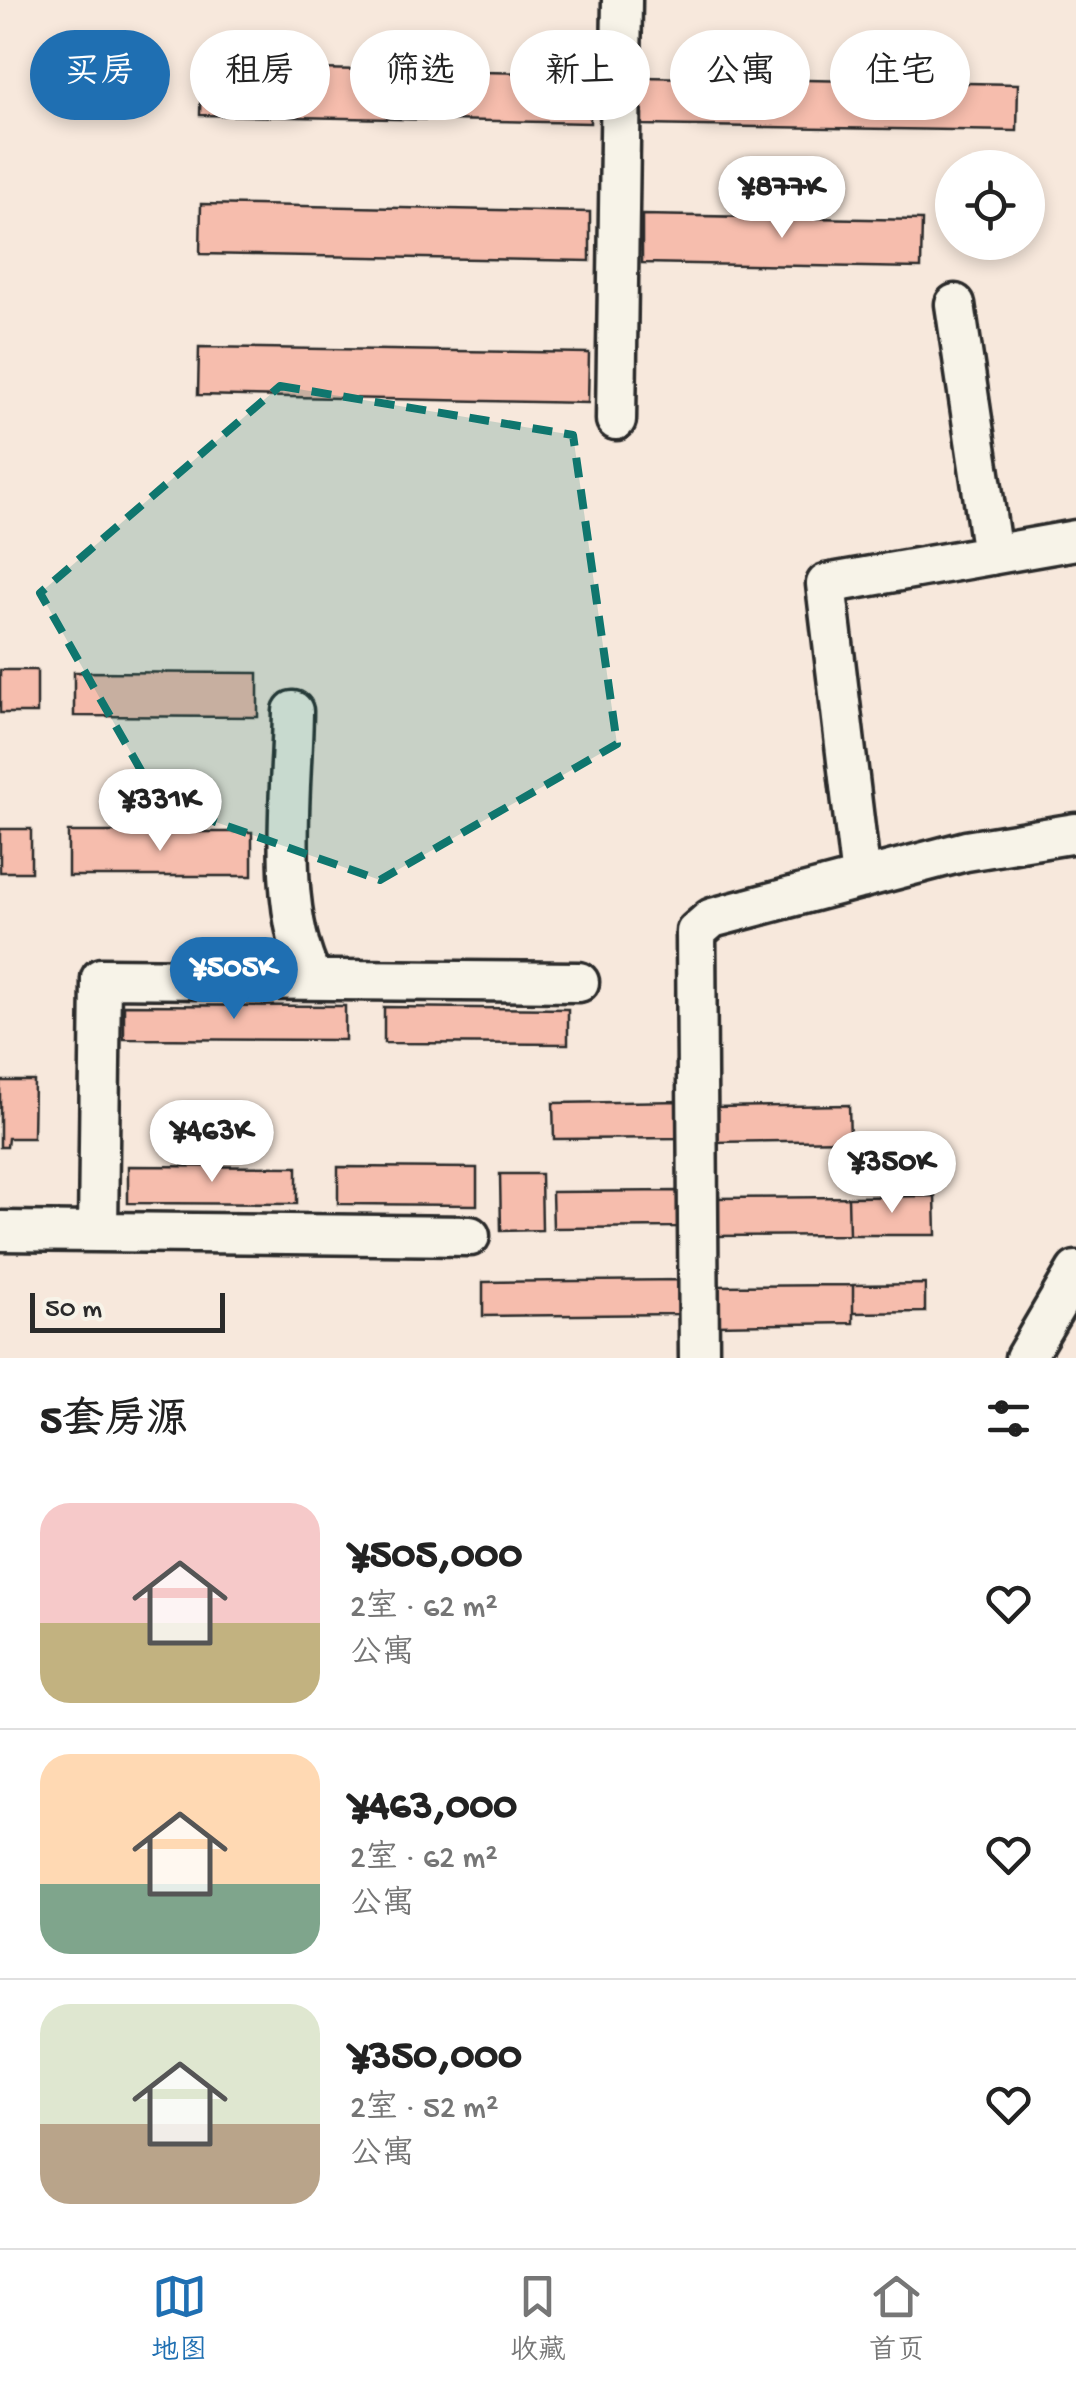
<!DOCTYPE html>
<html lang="zh">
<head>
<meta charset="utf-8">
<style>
	:root { --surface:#fff; --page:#f2f2f2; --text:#222; --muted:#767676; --line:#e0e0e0; --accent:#1f6fb2 }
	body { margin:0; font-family:"Gochi Hand","LXGW WenKai TC",sans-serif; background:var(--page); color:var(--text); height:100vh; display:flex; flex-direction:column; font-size:38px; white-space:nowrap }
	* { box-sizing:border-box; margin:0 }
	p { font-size:32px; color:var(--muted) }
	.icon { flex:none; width:55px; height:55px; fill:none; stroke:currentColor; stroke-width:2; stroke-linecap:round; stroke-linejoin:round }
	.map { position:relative; height:1358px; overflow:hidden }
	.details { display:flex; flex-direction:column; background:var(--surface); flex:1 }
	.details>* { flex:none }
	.guide { position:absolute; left:30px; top:30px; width:1018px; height:90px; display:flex; gap:20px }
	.tools { position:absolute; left:935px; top:150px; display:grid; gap:20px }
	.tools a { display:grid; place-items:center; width:110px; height:110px; border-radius:50%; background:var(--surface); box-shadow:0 5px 15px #0003; font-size:50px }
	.scale { position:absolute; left:30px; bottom:25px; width:195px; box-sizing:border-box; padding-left:10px; border:5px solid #2b2b2b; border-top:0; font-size:28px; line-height:35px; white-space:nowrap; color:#2b2b2b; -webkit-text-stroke:8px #f7f3e8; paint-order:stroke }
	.price { position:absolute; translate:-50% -85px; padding:0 22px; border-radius:35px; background:#fff; color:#222; font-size:32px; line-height:65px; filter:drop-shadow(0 2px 5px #0008) }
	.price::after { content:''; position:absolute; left:50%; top:60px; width:30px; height:22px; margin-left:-15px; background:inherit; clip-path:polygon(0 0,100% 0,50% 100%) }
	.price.on { background:var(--accent); color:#fff }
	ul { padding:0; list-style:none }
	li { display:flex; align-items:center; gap:30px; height:250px; padding:0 40px }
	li+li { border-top:2px solid var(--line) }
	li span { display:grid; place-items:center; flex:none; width:280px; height:200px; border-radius:30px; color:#555 }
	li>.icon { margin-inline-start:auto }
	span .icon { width:120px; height:120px; fill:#fffc; stroke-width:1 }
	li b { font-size:42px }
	h2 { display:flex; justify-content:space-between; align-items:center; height:120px; padding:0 40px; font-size:42px }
	.chip { padding:0 35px; border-radius:45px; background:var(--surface); box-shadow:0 5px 15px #0003; font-size:35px; line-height:90px }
	.chip.on { background:var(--accent); color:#fff }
	.dock { display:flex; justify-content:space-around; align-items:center; height:140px; border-top:2px solid var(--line); background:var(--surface); font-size:28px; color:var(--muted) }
	.dock a { display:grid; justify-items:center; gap:5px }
	.dock .on { color:var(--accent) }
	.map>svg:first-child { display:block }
	.building { fill:#f6bdad; stroke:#2b2b2b; stroke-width:2.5 }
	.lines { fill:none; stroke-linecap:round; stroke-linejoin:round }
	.minor-casing { stroke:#2b2b2b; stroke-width:45 }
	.minor { stroke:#f7f3e8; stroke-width:38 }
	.marked { fill:#0f766e; fill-opacity:0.2; stroke:#0f766e; stroke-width:8; stroke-dasharray:20 12; stroke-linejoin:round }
</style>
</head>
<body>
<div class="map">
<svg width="1076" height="1358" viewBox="0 0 1076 1358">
	<rect width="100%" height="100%" fill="#f7e8dc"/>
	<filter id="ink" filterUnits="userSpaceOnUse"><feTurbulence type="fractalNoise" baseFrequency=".01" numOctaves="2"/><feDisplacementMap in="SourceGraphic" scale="20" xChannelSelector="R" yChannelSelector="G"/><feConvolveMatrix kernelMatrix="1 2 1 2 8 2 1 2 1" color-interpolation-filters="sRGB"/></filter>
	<g filter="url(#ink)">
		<!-- building -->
		<path class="building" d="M201,67L590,74V123L200,115Z
			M642,77L1018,84L1017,131L642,125Z
			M201,204L590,212V261L200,254Z
			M642,215L922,220L921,268L642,263Z
			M199,347L589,353L588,403L198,395Z
			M0,670H37V713H0Z
			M74,672L258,673V717L74,716Z
			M0,829H31V872H0Z
			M68,832H252V876H68Z
			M124,1005L345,1006V1040L124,1039Z
			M384,1007L568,1009V1044L384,1043Z
			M0,1081H34L33,1138H8L7,1147H0Z
			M684,1101V1138L554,1139L553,1103Z
			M849,1105L850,1140L714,1142V1107Z
			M128,1166L297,1167V1204L128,1203Z
			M338,1167L477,1168V1205L338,1204Z
			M500,1174H541L542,1230L501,1231Z
			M679,1191L680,1227L553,1228L552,1192Z
			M935,1196L936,1235H849L848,1197Z
			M848,1197L849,1235L713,1236V1198Z
			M684,1280V1314L483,1316V1282Z
			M925,1284V1312L853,1313V1285Z
			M853,1285V1323L714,1325L713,1286Z"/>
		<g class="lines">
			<!-- minor casing -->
			<g class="minor-casing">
				<path id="minor" d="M955,304L992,555
					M616,420L622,0
					M293,711C292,792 275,907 313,980
					M861,879L826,584L1076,540
					M0,1231L470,1236
					M98,1232L101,978L579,982
					M699,1358L696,932L712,918L966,851L1076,833
					M1025,1358L1076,1271"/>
			</g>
			<!-- minor -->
			<use href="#minor" class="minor"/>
		</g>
	</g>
	<!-- marked area -->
	<path class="marked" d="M280,386L573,435L617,744L380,880L159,802L40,593Z"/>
</svg>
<div class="tools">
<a><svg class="icon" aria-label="locate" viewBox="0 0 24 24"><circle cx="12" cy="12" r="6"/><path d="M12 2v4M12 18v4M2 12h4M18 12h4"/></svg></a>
</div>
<div class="scale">50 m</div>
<b class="price" style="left:782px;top:241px">¥877K</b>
<b class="price" style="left:160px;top:854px">¥331K</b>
<b class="price on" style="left:234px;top:1022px">¥505K</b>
<b class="price" style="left:212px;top:1185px">¥463K</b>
<b class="price" style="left:892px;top:1216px">¥350K</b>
<div class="guide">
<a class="chip on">买房</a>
<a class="chip">租房</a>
<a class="chip">筛选</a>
<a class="chip">新上</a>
<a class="chip">公寓</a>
<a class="chip">住宅</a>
</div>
</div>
<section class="details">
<h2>5套房源<svg class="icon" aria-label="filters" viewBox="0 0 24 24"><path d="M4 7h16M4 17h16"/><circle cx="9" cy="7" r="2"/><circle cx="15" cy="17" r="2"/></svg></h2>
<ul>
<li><span style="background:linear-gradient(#f6c9c9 60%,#c2b280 0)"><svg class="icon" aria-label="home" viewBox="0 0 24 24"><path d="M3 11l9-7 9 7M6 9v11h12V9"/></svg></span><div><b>¥505,000</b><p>2室 · 62 m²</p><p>公寓</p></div><svg class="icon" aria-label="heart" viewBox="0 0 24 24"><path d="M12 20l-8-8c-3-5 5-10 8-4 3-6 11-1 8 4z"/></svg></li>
<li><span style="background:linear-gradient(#ffd9b3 65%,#7fa58c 0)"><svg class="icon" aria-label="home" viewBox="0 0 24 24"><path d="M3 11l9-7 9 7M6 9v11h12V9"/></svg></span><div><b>¥463,000</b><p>2室 · 62 m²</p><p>公寓</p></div><svg class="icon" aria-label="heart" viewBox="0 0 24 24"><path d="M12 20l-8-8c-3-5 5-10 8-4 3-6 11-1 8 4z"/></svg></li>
<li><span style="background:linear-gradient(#dfe7d0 60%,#b9a48a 0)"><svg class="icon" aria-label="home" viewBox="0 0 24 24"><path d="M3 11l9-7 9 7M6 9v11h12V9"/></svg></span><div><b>¥350,000</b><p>2室 · 52 m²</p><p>公寓</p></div><svg class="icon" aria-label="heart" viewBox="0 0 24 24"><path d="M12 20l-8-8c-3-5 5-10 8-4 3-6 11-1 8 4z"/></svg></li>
</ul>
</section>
<nav class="dock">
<a class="on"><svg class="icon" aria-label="map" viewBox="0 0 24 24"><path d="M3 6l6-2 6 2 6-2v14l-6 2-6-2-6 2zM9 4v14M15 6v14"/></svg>地图</a>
<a><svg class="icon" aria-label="saved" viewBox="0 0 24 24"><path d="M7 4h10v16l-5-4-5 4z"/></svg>收藏</a>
<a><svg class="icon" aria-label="home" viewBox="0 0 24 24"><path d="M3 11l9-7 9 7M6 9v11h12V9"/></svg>首页</a>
</nav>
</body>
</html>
